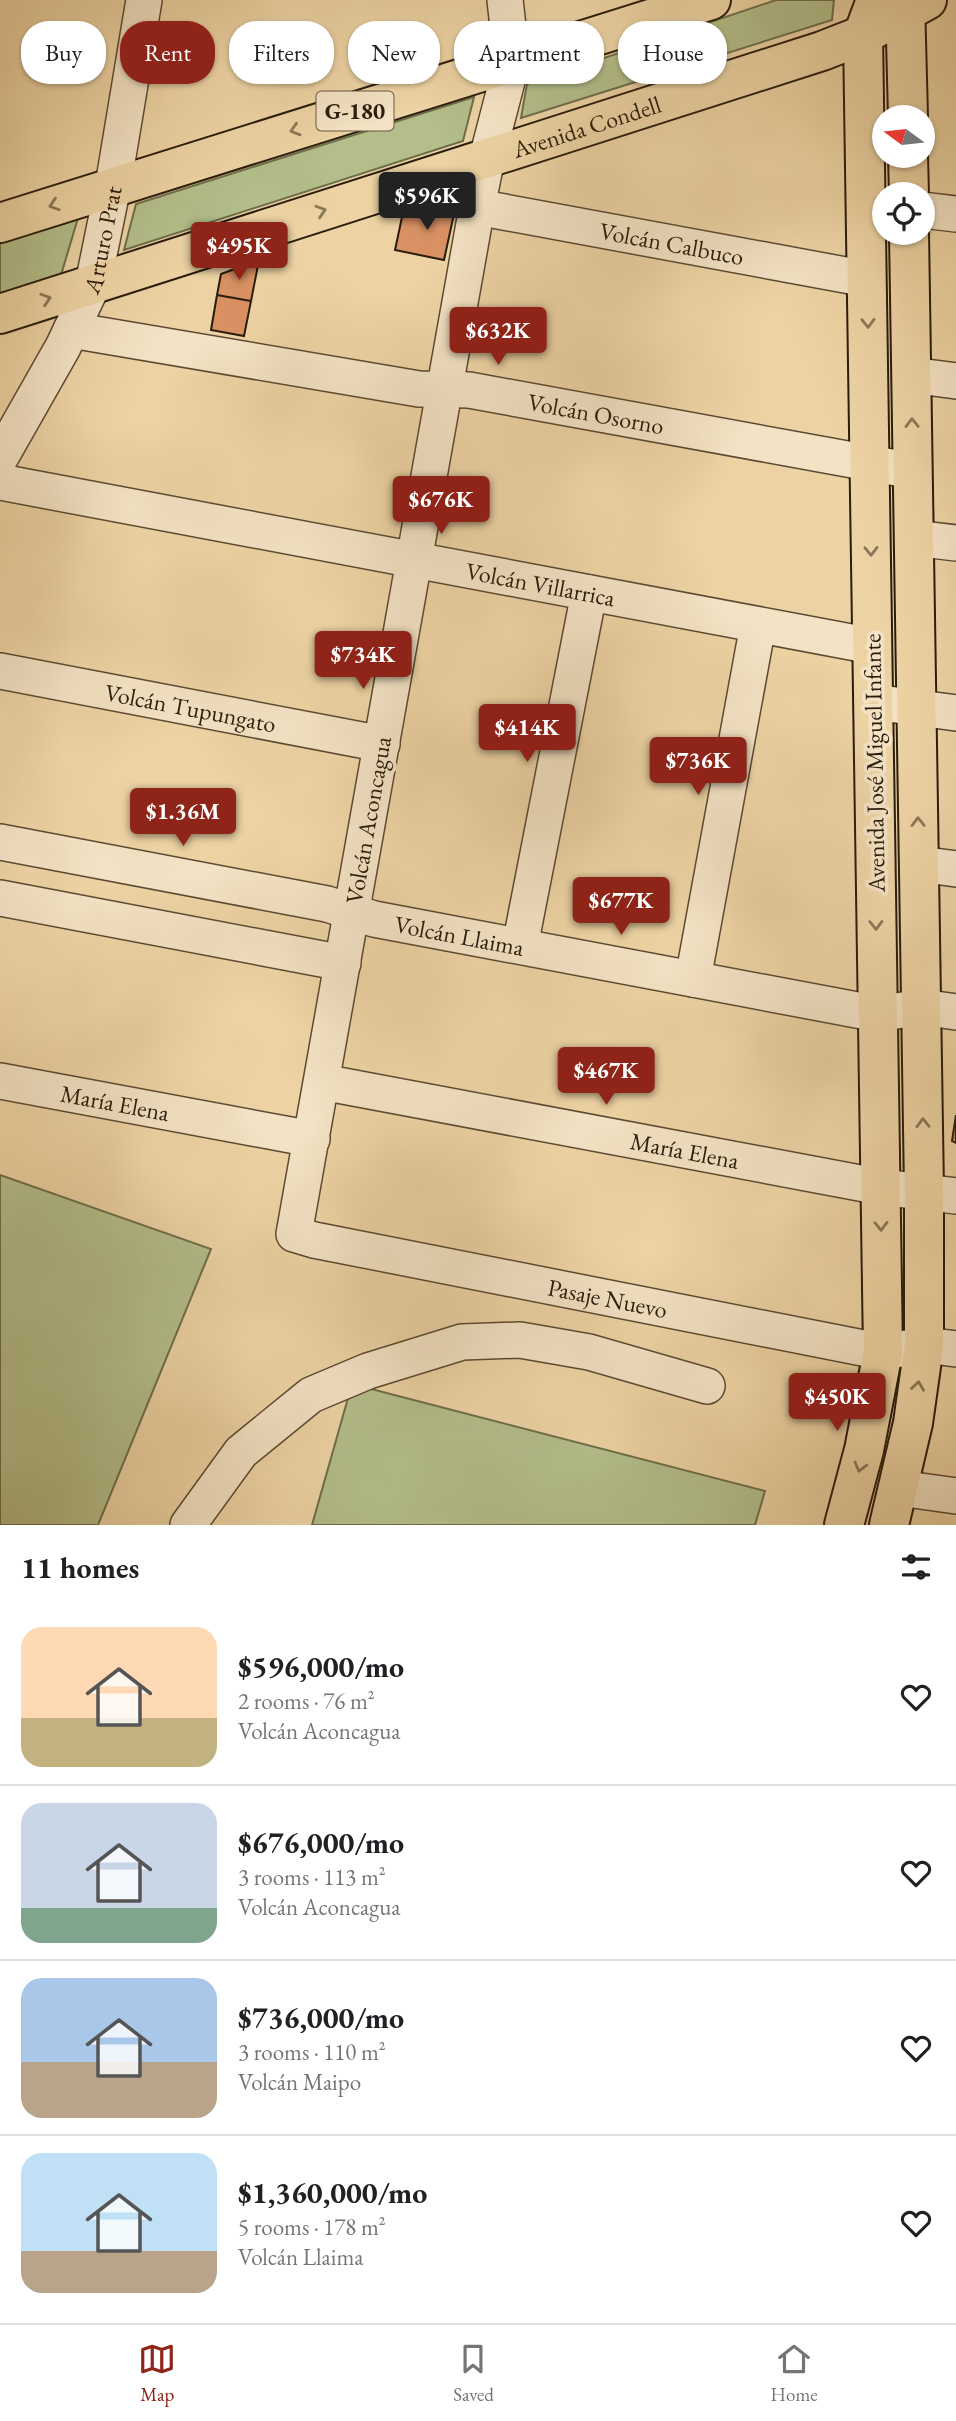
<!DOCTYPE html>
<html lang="en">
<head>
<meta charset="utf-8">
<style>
	:root { --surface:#fff; --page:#f6f6f6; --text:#202124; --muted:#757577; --line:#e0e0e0; --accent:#8f2418 }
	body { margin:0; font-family:"EB Garamond",serif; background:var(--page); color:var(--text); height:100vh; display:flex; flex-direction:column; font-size:26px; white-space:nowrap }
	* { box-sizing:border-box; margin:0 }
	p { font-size:23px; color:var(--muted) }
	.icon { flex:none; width:38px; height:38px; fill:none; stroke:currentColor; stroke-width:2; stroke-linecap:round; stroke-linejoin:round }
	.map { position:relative; height:1525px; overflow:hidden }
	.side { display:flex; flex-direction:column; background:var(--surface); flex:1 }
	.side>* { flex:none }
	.hud { position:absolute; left:21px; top:21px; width:915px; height:63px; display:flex; gap:14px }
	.needle { width:46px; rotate:285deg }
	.buttons { position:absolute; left:872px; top:105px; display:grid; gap:14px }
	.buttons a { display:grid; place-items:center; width:63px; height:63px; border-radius:50%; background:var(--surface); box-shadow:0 2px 5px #0004; font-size:35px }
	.price { position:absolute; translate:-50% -60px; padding:0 16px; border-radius:7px; background:var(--accent); color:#fff; font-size:23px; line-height:46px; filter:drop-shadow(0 2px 4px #0008) }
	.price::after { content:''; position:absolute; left:50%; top:42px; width:21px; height:16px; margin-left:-10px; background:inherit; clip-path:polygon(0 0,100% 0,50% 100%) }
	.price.current { background:#222; color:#fff }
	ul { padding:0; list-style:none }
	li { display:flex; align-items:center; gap:21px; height:175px; padding:0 21px }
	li+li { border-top:2px solid var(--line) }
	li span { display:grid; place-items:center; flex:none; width:196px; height:140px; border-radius:21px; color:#555 }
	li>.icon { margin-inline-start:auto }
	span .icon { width:84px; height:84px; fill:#fffc; stroke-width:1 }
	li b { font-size:30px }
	h2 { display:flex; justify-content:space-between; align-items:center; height:84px; padding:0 21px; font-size:30px }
	.chip { padding:0 24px; border-radius:28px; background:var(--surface); box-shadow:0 2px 5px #0004; font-size:24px; line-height:63px }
	.chip.current { background:var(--accent); color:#fff }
	.tabs { display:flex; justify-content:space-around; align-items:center; height:98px; border-top:2px solid var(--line); background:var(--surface); font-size:19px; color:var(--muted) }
	.tabs a { display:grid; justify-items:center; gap:4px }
	.tabs .current { color:var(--accent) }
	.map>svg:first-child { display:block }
	.green { fill:#b3be8a; stroke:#6e6e4b; stroke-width:2 }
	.building { fill:#d99163; stroke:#2a1d0c; stroke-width:2 }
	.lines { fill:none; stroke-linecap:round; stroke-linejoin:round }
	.minor-casing { stroke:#5b4a32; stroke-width:38 }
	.major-casing { stroke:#2a1d0c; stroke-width:42 }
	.minor { stroke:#f3e2c4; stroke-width:35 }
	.major { stroke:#edd3a4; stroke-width:38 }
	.oneway { stroke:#8c7858 }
	.labels { text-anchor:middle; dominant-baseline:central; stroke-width:7; stroke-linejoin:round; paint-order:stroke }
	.shield { fill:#f3e2c4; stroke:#665843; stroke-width:2 }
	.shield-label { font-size:23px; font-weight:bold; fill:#2a1d0c }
	.street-label { font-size:24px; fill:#2a1d0c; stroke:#f3e2c4 }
</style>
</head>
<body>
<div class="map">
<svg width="956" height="1525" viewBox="0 0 956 1525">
	<rect width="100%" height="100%" fill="#edd3a4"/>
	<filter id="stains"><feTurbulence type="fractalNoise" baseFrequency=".00286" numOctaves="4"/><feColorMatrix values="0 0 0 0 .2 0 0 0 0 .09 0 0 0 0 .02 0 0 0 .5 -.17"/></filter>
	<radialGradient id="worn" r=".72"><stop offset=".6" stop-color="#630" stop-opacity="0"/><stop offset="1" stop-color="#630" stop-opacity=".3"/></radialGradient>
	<!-- green -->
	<path class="green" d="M776,0H834L832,20L521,118L527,84Z
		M474,97L463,141L124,250L136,204Z
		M78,218L61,275L0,294V243Z
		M0,1175L211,1249L98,1525H0Z
		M352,1384L765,1491L755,1525H312Z"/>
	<!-- building -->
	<path class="building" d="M457,200L444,260L395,250L402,217Z
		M259,260L251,301L217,295L221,274Z
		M217,295L251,301L244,336L211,330Z
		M956,1115V1143L952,1141Z"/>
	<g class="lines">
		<!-- minor casing -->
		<g class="minor-casing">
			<g id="minor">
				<path id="s1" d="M505,0L512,62L487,158L477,207L294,1234L314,1240L883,1352L924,1345L956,1349"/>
				<path id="s2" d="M477,207L867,279"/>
				<path d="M922,210L956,214"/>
				<path id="s3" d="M71,330L419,389L469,390L913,471"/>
				<path d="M911,375L956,381"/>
				<path id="s4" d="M0,458L63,347L93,284L113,186L144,0"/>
				<path id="s5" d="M0,482L872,646"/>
				<path d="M914,538L956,543"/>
				<path id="s6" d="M0,671L382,744"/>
				<path d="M873,702L956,713"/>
				<path id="s7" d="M0,842L327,904L374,919L878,1014L921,1007L956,1012"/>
				<path d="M919,864L956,869"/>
				<path d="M0,898L343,963"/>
				<path d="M520,946L589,593"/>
				<path d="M693,979L758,625"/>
				<path id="s8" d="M0,1081L312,1139"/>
				<path id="s9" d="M322,1082L881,1187L956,1196"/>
				<path d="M899,1488L956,1496"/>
				<path d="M188,1525L241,1452L311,1395L368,1371L462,1342L520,1340L589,1352L707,1386"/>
			</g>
		</g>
		<!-- major casing -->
		<g class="major-casing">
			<g id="major">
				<path d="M905,0L908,117"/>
				<path d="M908,156L909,194"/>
				<path d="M0,223L711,0"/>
				<path id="s10" d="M0,314L822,51L863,35L927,0"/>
				<path d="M844,1525L864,1450L883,1352L863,35L876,0"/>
				<path d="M889,1525L913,1423L924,1345V1191L909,233"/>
			</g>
		</g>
		<!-- minor -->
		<use href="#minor" class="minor"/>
		<!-- major -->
		<use href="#major" class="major"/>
	</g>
	<!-- one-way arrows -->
	<defs><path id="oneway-chevron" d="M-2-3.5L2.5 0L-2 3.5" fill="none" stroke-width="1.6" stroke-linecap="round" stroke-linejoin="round" transform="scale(1.75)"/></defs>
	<g class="oneway">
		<use href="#oneway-chevron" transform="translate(295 130) rotate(163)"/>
		<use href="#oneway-chevron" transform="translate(54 205) rotate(162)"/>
		<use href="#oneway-chevron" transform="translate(321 211) rotate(-18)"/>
		<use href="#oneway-chevron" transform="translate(46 299) rotate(-18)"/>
		<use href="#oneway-chevron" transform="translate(868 323) rotate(89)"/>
		<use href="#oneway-chevron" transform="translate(912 423) rotate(-91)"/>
		<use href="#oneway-chevron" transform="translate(871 551) rotate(89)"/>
		<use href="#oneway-chevron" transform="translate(918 822) rotate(-91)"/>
		<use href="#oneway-chevron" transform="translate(876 925) rotate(89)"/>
		<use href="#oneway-chevron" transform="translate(923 1123) rotate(-91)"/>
		<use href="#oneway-chevron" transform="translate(881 1226) rotate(89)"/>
		<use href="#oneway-chevron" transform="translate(918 1386) rotate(-82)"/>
		<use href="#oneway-chevron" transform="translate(860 1467) rotate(105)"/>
	</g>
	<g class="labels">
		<!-- shield labels -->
		<rect class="shield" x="316.5" y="91.5" width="77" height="39" rx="5"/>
		<g class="shield-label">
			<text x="355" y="111">G-180</text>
		</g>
		<!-- street labels -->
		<g class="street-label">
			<text stroke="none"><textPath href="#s10" startOffset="616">Avenida Condell</textPath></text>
			<text stroke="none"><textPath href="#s4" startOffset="243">Arturo Prat</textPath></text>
			<text stroke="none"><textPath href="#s2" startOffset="198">Volcán Calbuco</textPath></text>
			<text stroke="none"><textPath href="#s3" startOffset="532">Volcán Osorno</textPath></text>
			<text stroke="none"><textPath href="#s5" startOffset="550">Volcán Villarrica</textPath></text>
			<text stroke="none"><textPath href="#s6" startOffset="194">Volcán Tupungato</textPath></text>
			<text transform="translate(874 763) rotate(-91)">Avenida José Miguel Infante</text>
			<text transform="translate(368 820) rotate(-80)">Volcán Aconcagua</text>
			<text stroke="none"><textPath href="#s7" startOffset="469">Volcán Llaima</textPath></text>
			<text stroke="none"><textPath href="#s8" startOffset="117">María Elena</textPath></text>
			<text stroke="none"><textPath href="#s9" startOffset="369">María Elena</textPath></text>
			<text stroke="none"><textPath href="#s1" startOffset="1575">Pasaje Nuevo</textPath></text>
		</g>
	</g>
	<rect width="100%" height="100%" filter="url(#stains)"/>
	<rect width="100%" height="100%" fill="url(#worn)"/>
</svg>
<div class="buttons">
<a><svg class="needle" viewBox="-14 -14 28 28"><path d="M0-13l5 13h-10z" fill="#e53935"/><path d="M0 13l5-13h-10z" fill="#757577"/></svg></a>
<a><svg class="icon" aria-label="locate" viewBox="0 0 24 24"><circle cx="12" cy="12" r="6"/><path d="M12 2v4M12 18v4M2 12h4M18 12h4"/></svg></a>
</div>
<b class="price current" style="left:427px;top:232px">$596K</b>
<b class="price" style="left:239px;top:282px">$495K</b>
<b class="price" style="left:498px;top:367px">$632K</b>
<b class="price" style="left:441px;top:536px">$676K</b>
<b class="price" style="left:363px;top:691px">$734K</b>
<b class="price" style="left:527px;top:764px">$414K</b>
<b class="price" style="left:698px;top:797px">$736K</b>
<b class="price" style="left:183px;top:848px">$1.36M</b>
<b class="price" style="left:621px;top:937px">$677K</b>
<b class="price" style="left:606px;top:1107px">$467K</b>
<b class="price" style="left:837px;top:1433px">$450K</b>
<div class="hud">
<a class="chip">Buy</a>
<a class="chip current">Rent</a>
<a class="chip">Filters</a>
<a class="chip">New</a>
<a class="chip">Apartment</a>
<a class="chip">House</a>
</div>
</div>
<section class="side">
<h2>11 homes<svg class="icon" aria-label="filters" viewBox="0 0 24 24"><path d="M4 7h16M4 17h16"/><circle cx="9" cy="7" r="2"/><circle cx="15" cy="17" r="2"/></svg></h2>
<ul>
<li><span style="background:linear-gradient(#ffd9b3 65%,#c2b280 0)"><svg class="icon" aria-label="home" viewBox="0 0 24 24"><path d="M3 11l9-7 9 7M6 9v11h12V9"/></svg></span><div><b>$596,000/mo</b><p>2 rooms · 76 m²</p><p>Volcán Aconcagua</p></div><svg class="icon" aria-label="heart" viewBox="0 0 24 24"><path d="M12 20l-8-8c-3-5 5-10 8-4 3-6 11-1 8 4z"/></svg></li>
<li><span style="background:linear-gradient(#c9d6e8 75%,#7fa58c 0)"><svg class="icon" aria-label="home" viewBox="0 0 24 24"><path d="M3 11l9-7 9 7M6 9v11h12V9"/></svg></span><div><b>$676,000/mo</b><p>3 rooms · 113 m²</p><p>Volcán Aconcagua</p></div><svg class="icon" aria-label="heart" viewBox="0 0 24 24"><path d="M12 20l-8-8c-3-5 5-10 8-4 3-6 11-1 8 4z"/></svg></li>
<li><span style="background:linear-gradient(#a9c7e8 60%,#b9a48a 0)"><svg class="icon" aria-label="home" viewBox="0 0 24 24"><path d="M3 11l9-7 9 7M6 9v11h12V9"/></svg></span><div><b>$736,000/mo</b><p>3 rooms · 110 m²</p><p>Volcán Maipo</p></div><svg class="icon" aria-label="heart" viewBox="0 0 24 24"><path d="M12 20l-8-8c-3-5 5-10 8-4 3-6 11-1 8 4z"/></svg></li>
<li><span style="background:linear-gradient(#bfe0f5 70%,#b9a48a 0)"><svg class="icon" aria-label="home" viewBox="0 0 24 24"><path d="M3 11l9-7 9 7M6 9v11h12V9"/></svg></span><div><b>$1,360,000/mo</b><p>5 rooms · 178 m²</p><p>Volcán Llaima</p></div><svg class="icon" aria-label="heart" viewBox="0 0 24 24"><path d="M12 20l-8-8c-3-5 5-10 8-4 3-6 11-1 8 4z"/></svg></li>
</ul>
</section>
<nav class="tabs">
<a class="current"><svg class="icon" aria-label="map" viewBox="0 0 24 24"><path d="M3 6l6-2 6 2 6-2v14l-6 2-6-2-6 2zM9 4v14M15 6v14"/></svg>Map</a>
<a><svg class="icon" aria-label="saved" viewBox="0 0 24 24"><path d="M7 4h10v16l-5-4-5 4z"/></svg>Saved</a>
<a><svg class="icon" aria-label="home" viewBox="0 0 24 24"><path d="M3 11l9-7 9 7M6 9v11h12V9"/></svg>Home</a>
</nav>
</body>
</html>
